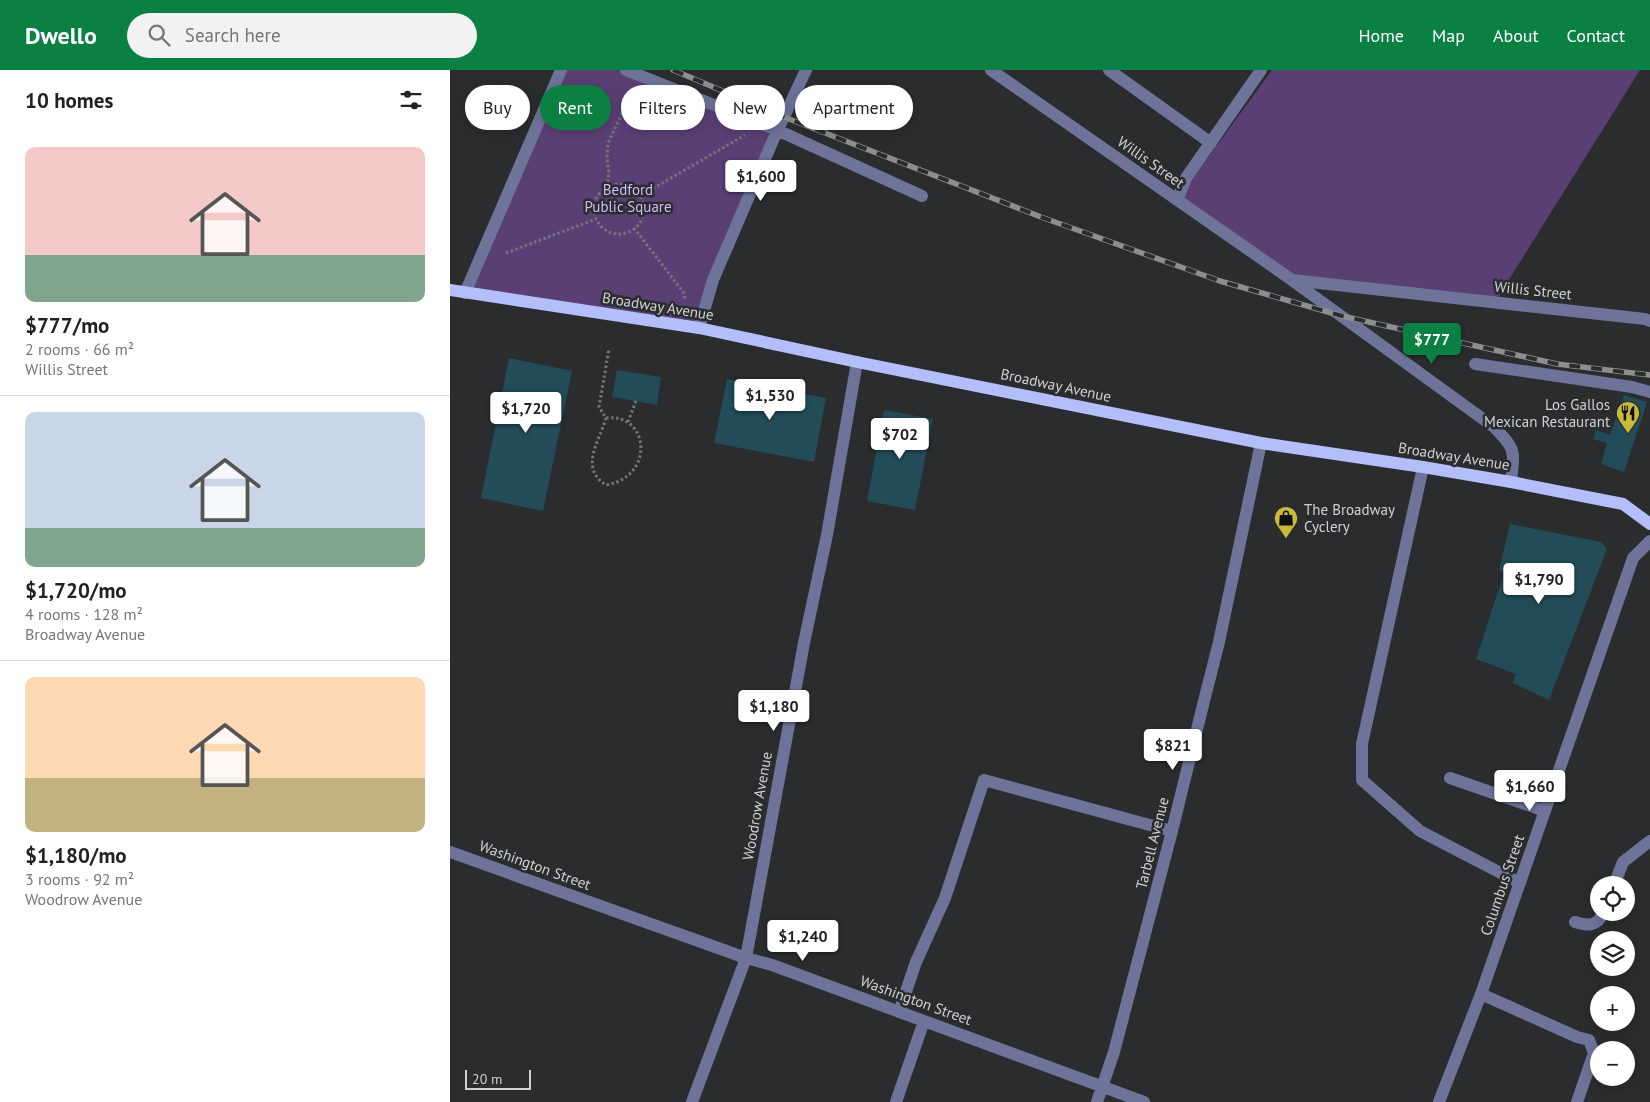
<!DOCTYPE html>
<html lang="en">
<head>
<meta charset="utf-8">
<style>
	:root { --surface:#fff; --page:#f2f2f2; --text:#222; --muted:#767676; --line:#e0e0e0; --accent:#0b8043 }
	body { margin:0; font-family:"PT Sans",sans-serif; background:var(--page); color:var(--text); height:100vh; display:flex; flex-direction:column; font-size:19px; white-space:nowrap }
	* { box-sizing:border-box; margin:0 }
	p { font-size:16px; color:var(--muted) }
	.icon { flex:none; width:28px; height:28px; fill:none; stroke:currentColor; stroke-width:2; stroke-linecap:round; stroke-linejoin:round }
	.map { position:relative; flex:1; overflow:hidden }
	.sheet { display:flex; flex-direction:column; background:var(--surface); width:450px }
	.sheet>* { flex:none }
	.banner { position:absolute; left:15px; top:15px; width:475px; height:45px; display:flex; gap:10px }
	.buttons { position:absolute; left:1140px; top:806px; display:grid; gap:10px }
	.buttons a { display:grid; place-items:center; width:45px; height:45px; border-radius:50%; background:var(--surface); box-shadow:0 2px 12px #0003; font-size:25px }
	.scale { position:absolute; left:15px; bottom:12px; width:66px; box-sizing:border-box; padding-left:5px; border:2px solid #d0d1d3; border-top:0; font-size:14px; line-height:18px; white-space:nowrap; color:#d0d1d3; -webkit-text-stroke:4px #2a2c2e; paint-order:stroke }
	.price { position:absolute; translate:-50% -42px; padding:0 11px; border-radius:5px; background:#fff; color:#222; font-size:16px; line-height:32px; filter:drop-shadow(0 1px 2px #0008) }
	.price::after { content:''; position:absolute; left:50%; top:30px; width:15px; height:11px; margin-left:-8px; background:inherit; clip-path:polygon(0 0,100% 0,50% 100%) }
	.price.selected { background:var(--accent); color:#fff }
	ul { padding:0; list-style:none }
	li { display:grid; align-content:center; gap:10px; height:265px; padding:0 25px }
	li+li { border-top:1px solid var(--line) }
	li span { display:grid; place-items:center; height:155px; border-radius:10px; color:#555 }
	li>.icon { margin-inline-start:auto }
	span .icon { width:90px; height:90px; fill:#fffc; stroke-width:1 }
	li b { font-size:21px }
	h2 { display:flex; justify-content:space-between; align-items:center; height:60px; padding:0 25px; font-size:21px }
	.tag { padding:0 18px; border-radius:22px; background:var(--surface); box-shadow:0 2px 12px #0003; font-size:18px; line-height:45px }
	.tag.selected { background:var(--accent); color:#fff }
	header { display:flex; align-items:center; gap:30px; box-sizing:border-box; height:70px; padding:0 25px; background:var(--accent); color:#fff }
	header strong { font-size:24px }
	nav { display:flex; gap:28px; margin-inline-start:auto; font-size:18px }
	.search { width:350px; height:45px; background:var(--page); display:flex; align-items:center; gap:12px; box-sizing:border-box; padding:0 18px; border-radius:28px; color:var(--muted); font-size:19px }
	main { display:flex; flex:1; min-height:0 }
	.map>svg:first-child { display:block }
	.green { fill:#5a3f75 }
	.building { fill:#224c58 }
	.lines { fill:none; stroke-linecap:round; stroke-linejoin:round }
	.path { stroke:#747577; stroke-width:3; stroke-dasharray:2.5 2.5; stroke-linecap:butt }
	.minor { stroke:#6e7499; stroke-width:12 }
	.major { stroke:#b4befa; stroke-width:12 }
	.rail-casing { stroke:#8d8e90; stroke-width:5.5 }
	.rail { stroke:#2a2c2e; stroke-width:4; stroke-dasharray:11; stroke-linecap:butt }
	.labels { text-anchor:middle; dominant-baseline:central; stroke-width:5; stroke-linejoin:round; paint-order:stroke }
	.street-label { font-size:15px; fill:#d0d1d3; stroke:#2a2c2e }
	.park-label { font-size:15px; fill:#d7b8f8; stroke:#2a2c2e }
	.poi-label { font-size:15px; fill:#d0d1d3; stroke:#2a2c2e; text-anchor:end }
</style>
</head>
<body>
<header>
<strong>Dwello</strong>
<div class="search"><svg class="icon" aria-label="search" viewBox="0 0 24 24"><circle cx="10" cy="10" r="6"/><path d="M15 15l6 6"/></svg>Search here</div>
<nav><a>Home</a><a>Map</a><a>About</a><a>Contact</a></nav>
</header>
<main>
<section class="sheet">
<h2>10 homes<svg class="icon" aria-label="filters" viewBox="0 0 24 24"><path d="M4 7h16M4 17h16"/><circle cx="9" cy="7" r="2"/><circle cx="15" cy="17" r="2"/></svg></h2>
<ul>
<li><span style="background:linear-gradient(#f6c9c9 70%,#7fa58c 0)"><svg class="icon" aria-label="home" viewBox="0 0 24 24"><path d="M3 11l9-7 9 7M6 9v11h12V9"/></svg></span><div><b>$777/mo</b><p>2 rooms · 66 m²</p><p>Willis Street</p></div></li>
<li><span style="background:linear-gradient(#c9d6e8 75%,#7fa58c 0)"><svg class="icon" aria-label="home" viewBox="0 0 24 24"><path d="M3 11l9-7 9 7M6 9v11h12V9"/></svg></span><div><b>$1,720/mo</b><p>4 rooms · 128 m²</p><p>Broadway Avenue</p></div></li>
<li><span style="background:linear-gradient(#ffd9b3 65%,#c2b280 0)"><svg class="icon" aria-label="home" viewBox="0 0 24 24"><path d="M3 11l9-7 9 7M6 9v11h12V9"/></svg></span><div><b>$1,180/mo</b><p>3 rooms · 92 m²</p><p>Woodrow Avenue</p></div></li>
</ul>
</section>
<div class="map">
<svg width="1200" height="1032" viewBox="0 0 1200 1032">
	<rect width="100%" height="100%" fill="#2a2c2e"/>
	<!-- green -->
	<path class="green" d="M112,0H176L327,60L249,258L15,223Z
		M822,0H1190L1045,232L842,210L727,130Z"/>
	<!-- building -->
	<path class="building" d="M59,288L122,301L93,441L31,428Z
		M167,300L211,307L207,335L162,327Z
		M277,309L376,328L364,392L264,373Z
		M1174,325L1197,332L1174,402L1151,394L1157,373L1143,369L1146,360L1160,365Z
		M434,340L483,349L465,440L417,431Z
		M1060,454L1151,472L1157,479L1099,630L1063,613L1066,604L1026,589L1054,503L1049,500Z"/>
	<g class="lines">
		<!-- path -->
		<path class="path" d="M144 139a25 25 0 1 1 50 0a25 25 0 1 1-50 0Z
			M157,117L159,102L157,88L158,73L183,20
			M190,126L295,65
			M184,158L234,223L235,229
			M56,183L146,149
			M156,348C200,343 205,407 156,415C129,398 149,372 156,348L149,337L159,279
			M178,352L186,331"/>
		<!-- minor -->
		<path class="minor" d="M176,0L327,60L472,126
			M541,0L842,210L1195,249L1200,251
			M659,0L761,73
			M727,130L736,108L811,0
			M843,211L1044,357C1067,380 1064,381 1061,412
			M15,223L111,0
			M249,258L263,210L324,68L356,0
			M1025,294L1182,317L1200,322
			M973,397L912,674V710L970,761L1070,813
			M1000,708L1095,741
			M0,782L296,888L322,895L694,1032
			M1164,815L1173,792L1200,771
			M1125,852C1138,856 1147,857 1154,842
			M1031,924L1127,967L1139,970L1144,983L1127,1032
			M449,942L466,892L495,828L534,710L722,761
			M242,1032L296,888L354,573L377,465L407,292
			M446,1032L474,951
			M647,1032L664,982L722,761L754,631L769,572L811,373
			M989,1032L1031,924L1183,488L1200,471"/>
		<!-- major -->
		<path class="major" d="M0,220L249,258L407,292L811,373L973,397L1061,412L1173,434L1200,454"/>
		<!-- rail casing -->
		<g class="rail-casing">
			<path id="rail" d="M223,0L334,47L591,147L770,211L892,246L1107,294L1200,305"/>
		</g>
		<!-- rail -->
		<use href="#rail" class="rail"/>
	</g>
	<!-- icons -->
	<defs>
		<g id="restaurant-pin" transform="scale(1.25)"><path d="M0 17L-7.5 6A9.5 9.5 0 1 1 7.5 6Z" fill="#c9ba3a" stroke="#2a2c2e"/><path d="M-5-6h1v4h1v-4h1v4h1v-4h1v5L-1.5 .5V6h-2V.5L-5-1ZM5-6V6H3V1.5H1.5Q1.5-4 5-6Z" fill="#111"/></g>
		<g id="shop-pin" transform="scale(1.25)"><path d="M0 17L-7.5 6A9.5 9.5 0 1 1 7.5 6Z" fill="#c9ba3a" stroke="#2a2c2e"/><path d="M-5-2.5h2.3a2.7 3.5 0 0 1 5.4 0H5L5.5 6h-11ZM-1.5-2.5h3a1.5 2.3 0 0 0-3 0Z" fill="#111"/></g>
	</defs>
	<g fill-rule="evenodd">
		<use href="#restaurant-pin" x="1178" y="343"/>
		<use href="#shop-pin" x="836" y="448"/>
	</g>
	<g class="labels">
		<!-- street labels -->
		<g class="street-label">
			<text transform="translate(701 92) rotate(35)">Willis Street</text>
			<text transform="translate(1083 220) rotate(6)">Willis Street</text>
			<text transform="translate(208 236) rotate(9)">Broadway Avenue</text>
			<text transform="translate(606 315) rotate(12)">Broadway Avenue</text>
			<text transform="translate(1004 386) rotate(9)">Broadway Avenue</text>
			<text transform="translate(307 736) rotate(-80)">Woodrow Avenue</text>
			<text transform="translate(702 773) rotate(-76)">Tarbell Avenue</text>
			<text transform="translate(85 795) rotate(20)">Washington Street</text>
			<text transform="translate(1052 815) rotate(-71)">Columbus Street</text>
			<text transform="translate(466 930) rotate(20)">Washington Street</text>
		</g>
		<!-- park labels -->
		<g class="park-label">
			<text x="178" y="119">Bedford<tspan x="178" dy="17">Public Square</tspan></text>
		</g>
		<!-- poi labels -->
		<g class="poi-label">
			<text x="1160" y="334">Los Gallos<tspan x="1160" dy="17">Mexican Restaurant</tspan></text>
			<text x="854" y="439" text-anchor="start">The Broadway<tspan x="854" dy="17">Cyclery</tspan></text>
		</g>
	</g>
</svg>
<div class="buttons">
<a><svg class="icon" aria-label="locate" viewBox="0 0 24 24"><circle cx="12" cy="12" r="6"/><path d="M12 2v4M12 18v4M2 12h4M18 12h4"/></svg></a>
<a><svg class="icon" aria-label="layers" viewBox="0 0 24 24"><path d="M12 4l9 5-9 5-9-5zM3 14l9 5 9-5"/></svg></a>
<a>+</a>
<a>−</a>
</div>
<div class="scale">20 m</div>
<b class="price" style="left:311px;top:132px">$1,600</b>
<b class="price selected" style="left:982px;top:295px">$777</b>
<b class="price" style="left:320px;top:351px">$1,530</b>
<b class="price" style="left:76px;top:364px">$1,720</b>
<b class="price" style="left:450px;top:390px">$702</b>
<b class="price" style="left:1089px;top:535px">$1,790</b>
<b class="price" style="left:324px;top:662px">$1,180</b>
<b class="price" style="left:723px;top:701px">$821</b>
<b class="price" style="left:1080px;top:742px">$1,660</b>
<b class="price" style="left:353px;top:892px">$1,240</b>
<div class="banner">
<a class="tag">Buy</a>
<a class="tag selected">Rent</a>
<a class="tag">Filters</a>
<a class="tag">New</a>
<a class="tag">Apartment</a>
</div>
</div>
</main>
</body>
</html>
